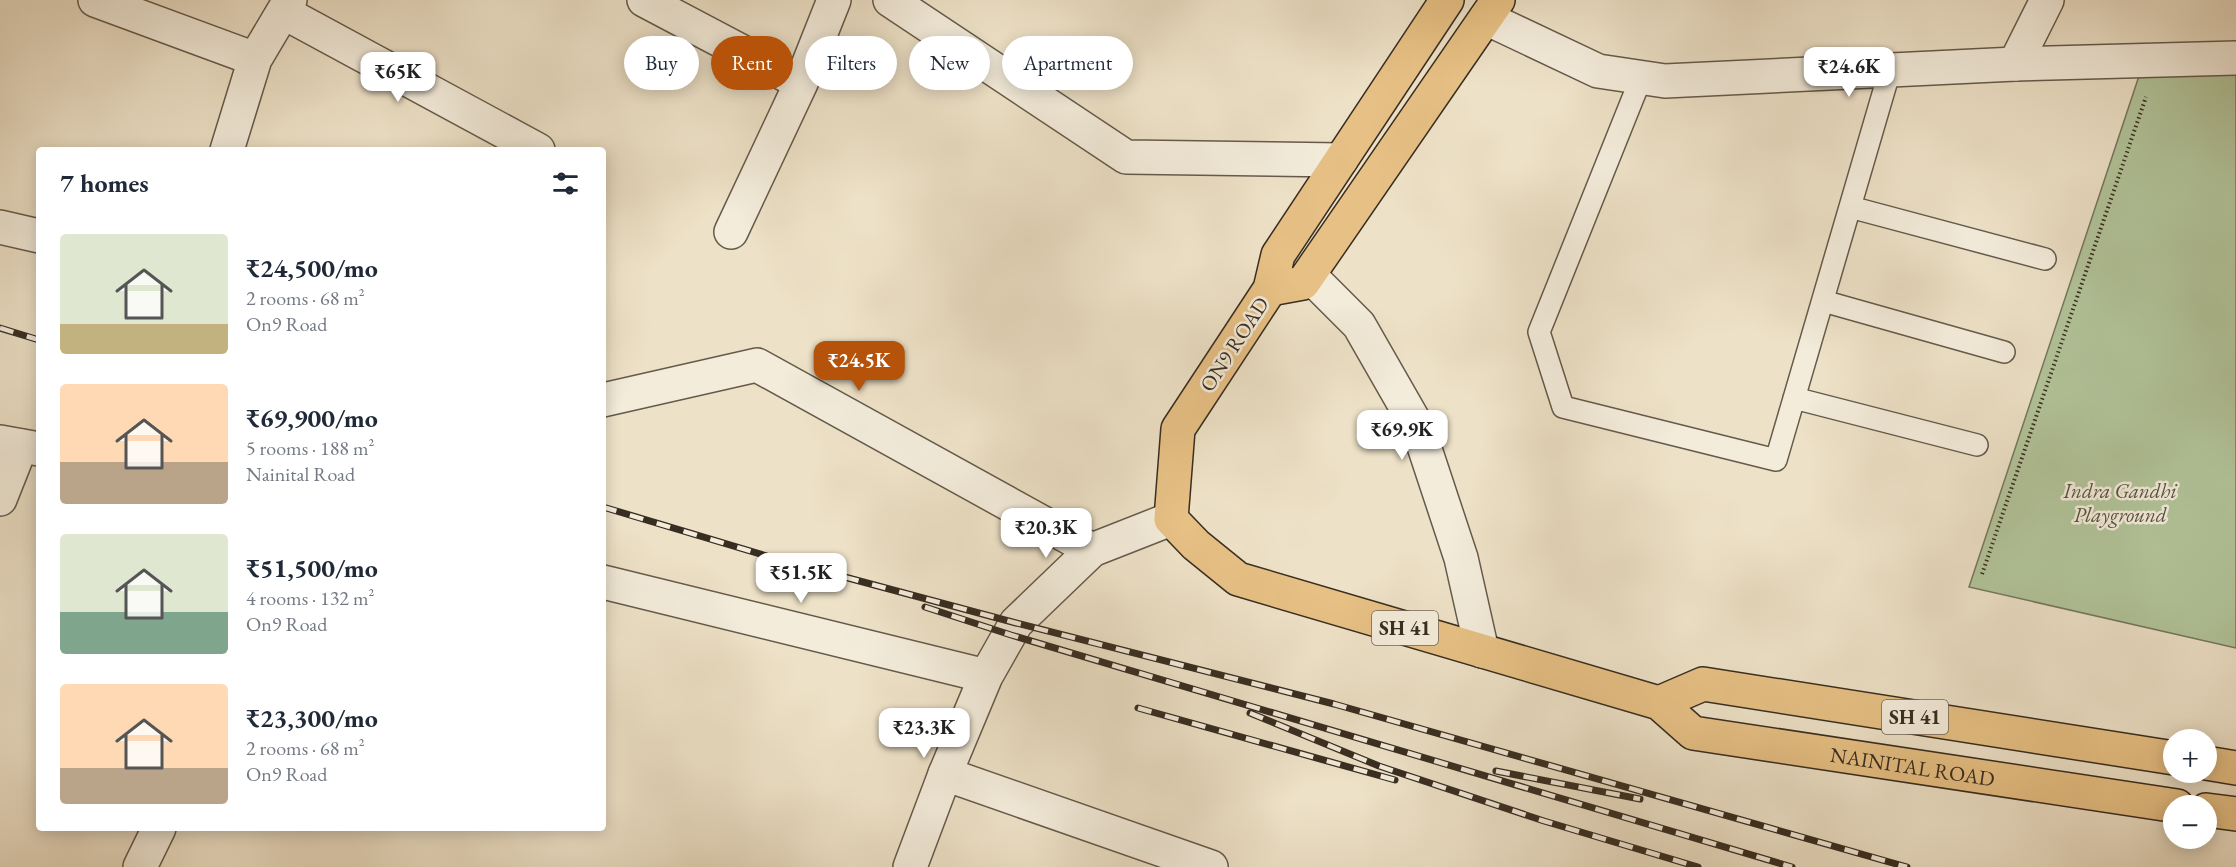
<!DOCTYPE html>
<html lang="en">
<head>
<meta charset="utf-8">
<style>
	:root { --surface:#fff; --page:#f6f6f7; --text:#1f2937; --muted:#747a83; --accent:#b45309 }
	body { margin:0; font-family:"EB Garamond",serif; background:var(--page); color:var(--text); height:100vh; display:flex; flex-direction:column; font-size:22px; white-space:nowrap }
	* { box-sizing:border-box; margin:0 }
	p { font-size:20px; color:var(--muted) }
	.icon { flex:none; width:33px; height:33px; fill:none; stroke:currentColor; stroke-width:2; stroke-linecap:round; stroke-linejoin:round }
	.map { position:relative; flex:1; overflow:hidden }
	.side { position:absolute; left:36px; top:147px; width:570px; height:684px; display:flex; flex-direction:column; background:var(--surface); border-radius:6px; box-shadow:0 3px 15px #0003 }
	.side>* { flex:none }
	.guide { position:absolute; left:624px; top:36px; width:570px; height:54px; display:flex; gap:12px }
	.tools { position:absolute; left:2163px; top:729px; display:grid; gap:12px }
	.tools a { display:grid; place-items:center; width:54px; height:54px; border-radius:50%; background:var(--surface); box-shadow:0 3px 15px #0003; font-size:30px }
	.price { position:absolute; translate:-50% -51px; padding:0 14px; border-radius:12px; background:#fff; color:#222; font-size:20px; line-height:39px; filter:drop-shadow(0 2px 3px #0008) }
	.price::after { content:''; position:absolute; left:50%; top:36px; width:18px; height:14px; margin-left:-9px; background:inherit; clip-path:polygon(0 0,100% 0,50% 100%) }
	.price.active { background:var(--accent); color:#fff }
	ul { padding:0; list-style:none }
	li { display:flex; align-items:center; gap:18px; height:150px; padding:0 24px }
	li span { display:grid; place-items:center; flex:none; width:168px; height:120px; border-radius:6px; color:#555 }
	li>.icon { margin-inline-start:auto }
	span .icon { width:72px; height:72px; fill:#fffc; stroke-width:1 }
	li b { font-size:26px }
	h2 { display:flex; justify-content:space-between; align-items:center; height:72px; padding:0 24px; font-size:26px }
	.pill { padding:0 21px; border-radius:27px; background:var(--surface); box-shadow:0 3px 15px #0003; font-size:21px; line-height:54px }
	.pill.active { background:var(--accent); color:#fff }
	.map>svg:first-child { display:block }
	.green { fill:#b2c49a; stroke:#75785e; stroke-width:1.5 }
	.lines { fill:none; stroke-linecap:round; stroke-linejoin:round }
	.service-casing { stroke:#655a4a; stroke-width:24 }
	.minor-casing { stroke:#655a4a; stroke-width:36 }
	.tertiary-casing { stroke:#655a4a; stroke-width:36 }
	.primary-casing { stroke:#382d21; stroke-width:36 }
	.path { stroke:#382d21; stroke-width:4; stroke-dasharray:1.5 3; stroke-linecap:butt }
	.service { stroke:#f3ecdb; stroke-width:21 }
	.minor { stroke:#f3ecdb; stroke-width:33 }
	.tertiary { stroke:#f3ecdb; stroke-width:33 }
	.primary { stroke:#e6c084; stroke-width:33 }
	.rail-casing { stroke:#382d21; stroke-width:7 }
	.rail { stroke:#f3ecdb; stroke-width:4.5; stroke-dasharray:14; stroke-linecap:butt }
	.labels { text-anchor:middle; dominant-baseline:central; stroke-width:5; stroke-linejoin:round; paint-order:stroke }
	.shield { fill:#f3ecdb; stroke:#706659; stroke-width:1.5 }
	.shield-label { font-size:20px; font-weight:bold; fill:#382d21 }
	.street-label { font-size:21px; fill:#382d21; stroke:#f3ecdb }
	.park-label { font-size:21px; font-style:italic; fill:#56533f; stroke:#f3ecdb }
</style>
</head>
<body>
<div class="map">
<svg width="2236" height="867" viewBox="0 0 2236 867">
	<rect width="100%" height="100%" fill="#ede1c7"/>
	<filter id="stains"><feTurbulence type="fractalNoise" baseFrequency=".00333" numOctaves="4"/><feColorMatrix values="0 0 0 0 .2 0 0 0 0 .09 0 0 0 0 .02 0 0 0 .5 -.17"/></filter>
	<radialGradient id="worn" r=".72"><stop offset=".6" stop-color="#630" stop-opacity="0"/><stop offset="1" stop-color="#630" stop-opacity=".3"/></radialGradient>
	<!-- green -->
	<path class="green" d="M2236,70V648L1969,587L2139,76Z"/>
	<g class="lines">
		<!-- service casing -->
		<g class="service-casing">
			<path id="service" d="M1641,78L1539,332L1563,407L1776,460L1890,70
				M1850,207L2045,259
				M1823,301L2004,352
				M1794,398L1977,445"/>
		</g>
		<!-- minor casing -->
		<g class="minor-casing">
			<path id="minor" d="M95,0L255,59
				M644,0L801,83
				M890,0L1126,157L1341,160
				M283,12L538,150
				M2015,64L2047,0
				M227,150L255,59L290,0
				M0,227L39,236
				M731,232L801,83L834,0
				M1309,275L1359,325L1418,428L1461,558L1482,651
				M603,400L757,365L1092,550
				M0,499L21,446
				M945,774L1211,867
				M140,867L159,828"/>
		</g>
		<!-- tertiary casing -->
		<g class="tertiary-casing">
			<path id="tertiary" d="M1486,18L1598,71L1665,81L2015,64L2236,58
				M0,442L39,449
				M603,582L986,676
				M910,867L945,774L986,676L1016,623L1092,550L1171,519"/>
		</g>
		<!-- primary casing -->
		<g class="primary-casing">
			<g id="primary">
				<path id="s1" d="M1447,0L1278,255L1270,289L1178,429L1171,519L1196,545L1238,579L1659,703L1693,733L2177,806"/>
				<path d="M1270,289L1303,283L1498,0"/>
				<path d="M1659,703L1703,684L2174,758"/>
				<path d="M2206,763L2236,768"/>
				<path d="M2206,810L2236,814"/>
			</g>
		</g>
		<!-- path -->
		<path class="path" d="M1982,574L2146,97"/>
		<!-- service -->
		<use href="#service" class="service"/>
		<!-- minor -->
		<use href="#minor" class="minor"/>
		<!-- tertiary -->
		<use href="#tertiary" class="tertiary"/>
		<!-- primary -->
		<use href="#primary" class="primary"/>
		<!-- rail casing -->
		<g class="rail-casing">
			<path id="rail" d="M0,328L39,340
				M603,507L770,557L1016,623L1334,704L1907,867
				M925,607L1011,635L1792,867
				M1138,708L1395,780
				M1250,713L1379,766L1544,821L1698,867
				M1496,771L1640,799"/>
		</g>
		<!-- rail -->
		<use href="#rail" class="rail"/>
	</g>
	<g class="labels">
		<!-- shield labels -->
		<g class="shield">
			<rect x="1372" y="611" width="66" height="34" rx="4.5"/>
			<rect x="1882" y="700" width="66" height="34" rx="4.5"/>
		</g>
		<g class="shield-label">
			<text x="1405" y="628">SH 41</text>
			<text x="1915" y="717">SH 41</text>
		</g>
		<!-- street labels -->
		<g class="street-label">
			<text transform="translate(1234 344) rotate(-57)">ON9 ROAD</text>
			<text stroke="none"><textPath href="#s1" startOffset="1395">NAINITAL ROAD</textPath></text>
		</g>
		<!-- park labels -->
		<g class="park-label">
			<text x="2120" y="490">Indra Gandhi<tspan x="2120" dy="24">Playground</tspan></text>
		</g>
	</g>
	<rect width="100%" height="100%" filter="url(#stains)"/>
	<rect width="100%" height="100%" fill="url(#worn)"/>
</svg>
<div class="tools">
<a>+</a>
<a>−</a>
</div>
<b class="price" style="left:1849px;top:98px">₹24.6K</b>
<b class="price" style="left:398px;top:103px">₹65K</b>
<b class="price active" style="left:859px;top:392px">₹24.5K</b>
<b class="price" style="left:1402px;top:461px">₹69.9K</b>
<b class="price" style="left:1046px;top:559px">₹20.3K</b>
<b class="price" style="left:801px;top:604px">₹51.5K</b>
<b class="price" style="left:924px;top:759px">₹23.3K</b>
<div class="guide">
<a class="pill">Buy</a>
<a class="pill active">Rent</a>
<a class="pill">Filters</a>
<a class="pill">New</a>
<a class="pill">Apartment</a>
</div>
<section class="side">
<h2>7 homes<svg class="icon" aria-label="filters" viewBox="0 0 24 24"><path d="M4 7h16M4 17h16"/><circle cx="9" cy="7" r="2"/><circle cx="15" cy="17" r="2"/></svg></h2>
<ul>
<li><span style="background:linear-gradient(#dfe7d0 75%,#c2b280 0)"><svg class="icon" aria-label="home" viewBox="0 0 24 24"><path d="M3 11l9-7 9 7M6 9v11h12V9"/></svg></span><div><b>₹24,500/mo</b><p>2 rooms · 68 m²</p><p>On9 Road</p></div></li>
<li><span style="background:linear-gradient(#ffd9b3 65%,#b9a48a 0)"><svg class="icon" aria-label="home" viewBox="0 0 24 24"><path d="M3 11l9-7 9 7M6 9v11h12V9"/></svg></span><div><b>₹69,900/mo</b><p>5 rooms · 188 m²</p><p>Nainital Road</p></div></li>
<li><span style="background:linear-gradient(#dfe7d0 65%,#7fa58c 0)"><svg class="icon" aria-label="home" viewBox="0 0 24 24"><path d="M3 11l9-7 9 7M6 9v11h12V9"/></svg></span><div><b>₹51,500/mo</b><p>4 rooms · 132 m²</p><p>On9 Road</p></div></li>
<li><span style="background:linear-gradient(#ffd9b3 70%,#b9a48a 0)"><svg class="icon" aria-label="home" viewBox="0 0 24 24"><path d="M3 11l9-7 9 7M6 9v11h12V9"/></svg></span><div><b>₹23,300/mo</b><p>2 rooms · 68 m²</p><p>On9 Road</p></div></li>
</ul>
</section>
</div>
</body>
</html>
